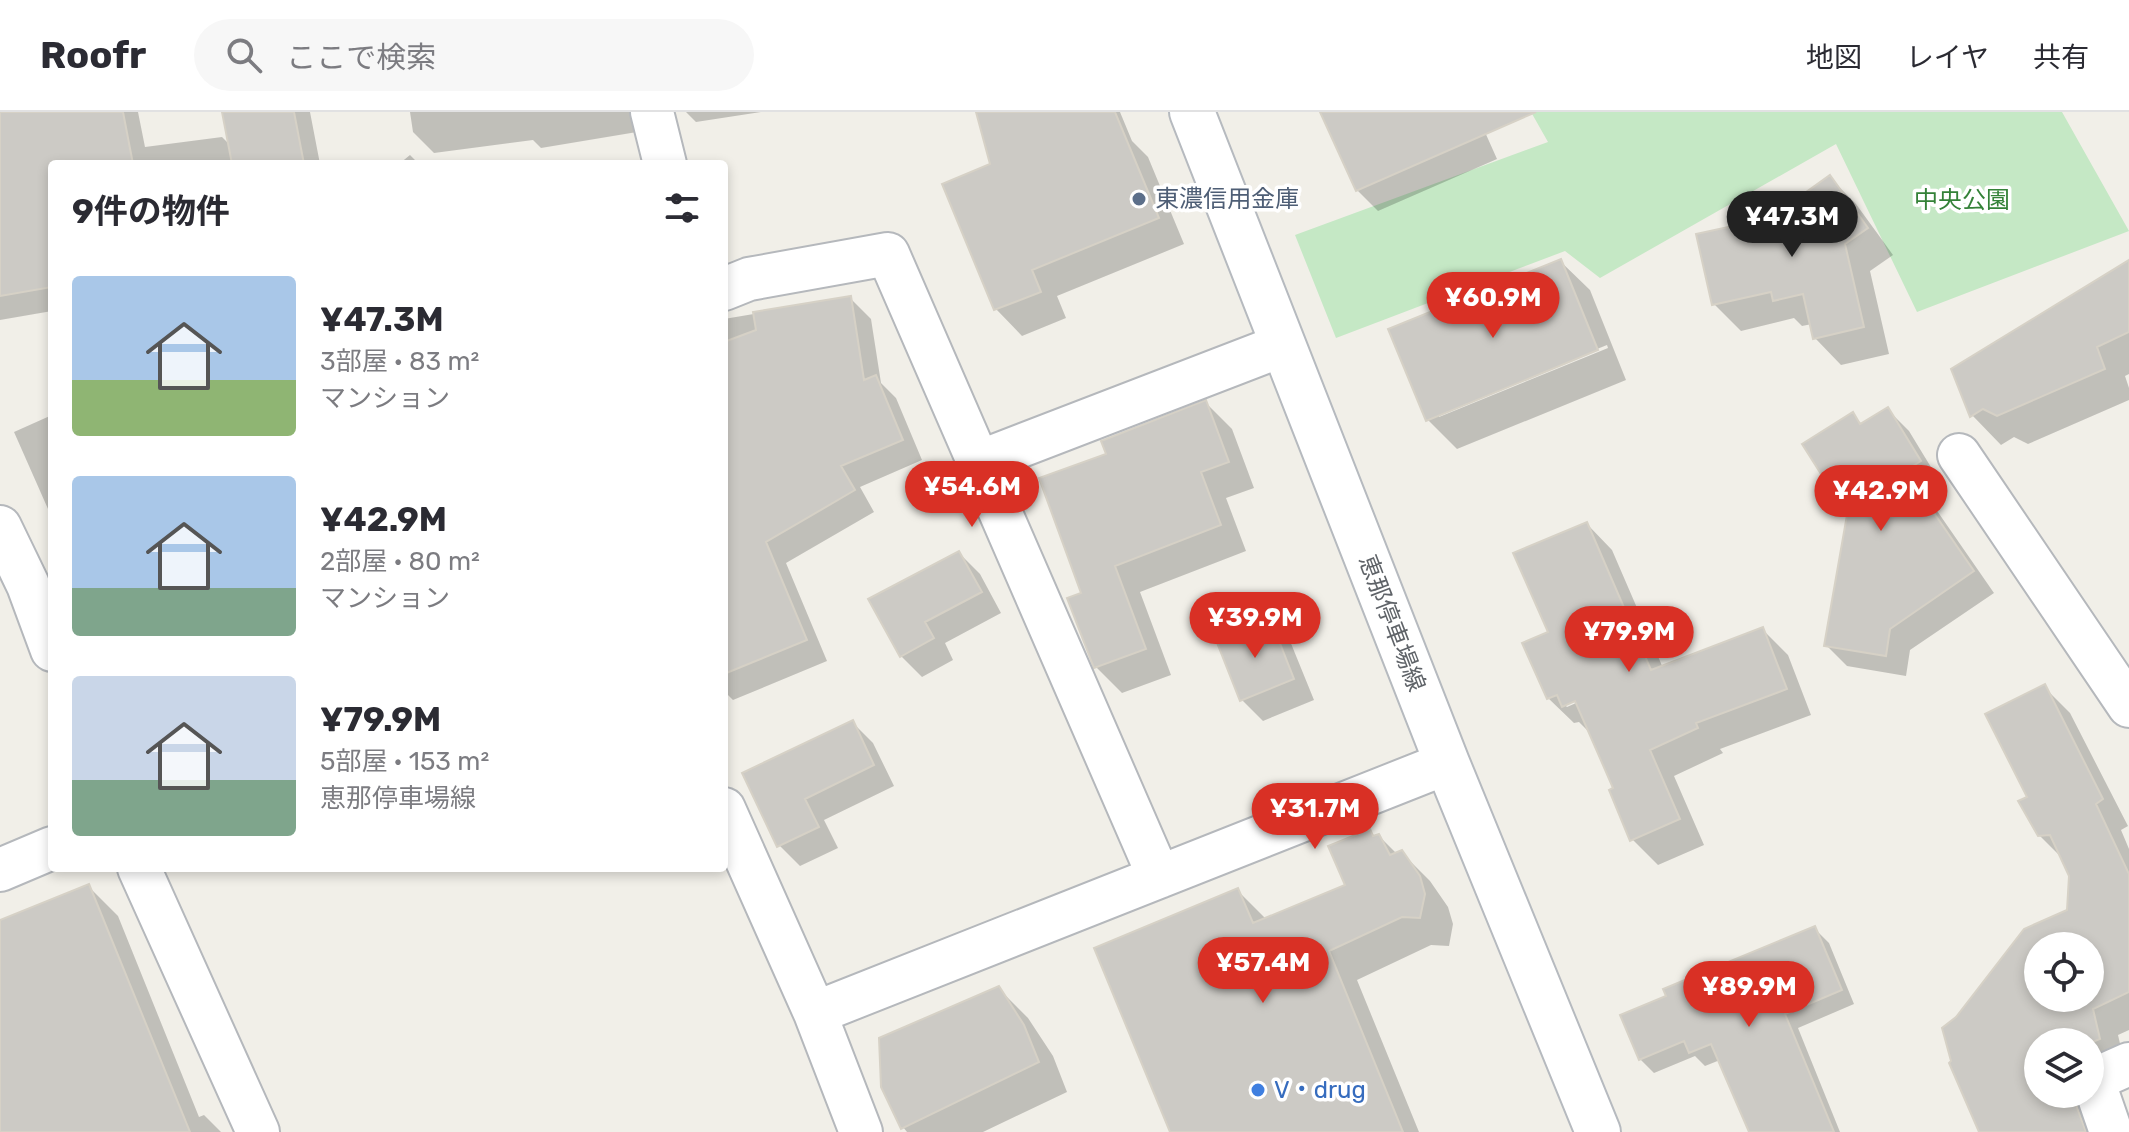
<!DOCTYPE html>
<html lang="ja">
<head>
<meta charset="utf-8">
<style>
	:root { --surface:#fff; --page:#f7f7f7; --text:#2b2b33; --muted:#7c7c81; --line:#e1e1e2; --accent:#d93025 }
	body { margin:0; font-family:Rubik,"Noto Sans JP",sans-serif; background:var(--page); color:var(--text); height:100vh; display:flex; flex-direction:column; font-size:30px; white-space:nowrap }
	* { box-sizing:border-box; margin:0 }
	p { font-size:26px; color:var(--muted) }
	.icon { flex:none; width:44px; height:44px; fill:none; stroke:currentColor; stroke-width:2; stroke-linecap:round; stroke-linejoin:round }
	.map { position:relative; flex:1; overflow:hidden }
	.sheet { position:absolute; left:48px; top:48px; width:680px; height:712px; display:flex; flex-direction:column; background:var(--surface); border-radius:8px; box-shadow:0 4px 12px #0003 }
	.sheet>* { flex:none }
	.controls { position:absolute; left:2024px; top:820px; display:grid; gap:16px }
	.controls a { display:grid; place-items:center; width:80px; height:80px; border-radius:50%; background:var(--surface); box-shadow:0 4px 12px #0003; font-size:40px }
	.price { position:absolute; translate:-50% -68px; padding:0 18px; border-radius:28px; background:var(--accent); color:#fff; font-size:26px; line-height:52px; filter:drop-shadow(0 2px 4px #0008) }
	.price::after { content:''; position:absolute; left:50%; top:48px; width:24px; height:18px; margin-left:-12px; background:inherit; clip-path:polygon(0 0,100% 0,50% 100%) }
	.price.selected { background:#222; color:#fff }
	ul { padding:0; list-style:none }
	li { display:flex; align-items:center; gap:24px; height:200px; padding:0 24px }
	li span { display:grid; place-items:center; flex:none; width:224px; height:160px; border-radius:8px; color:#555 }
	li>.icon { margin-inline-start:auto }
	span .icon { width:96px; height:96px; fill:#fffc; stroke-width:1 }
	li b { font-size:34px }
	h2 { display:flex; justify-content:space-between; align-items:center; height:96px; padding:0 24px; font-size:34px }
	header { display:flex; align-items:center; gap:48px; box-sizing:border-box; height:112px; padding:0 40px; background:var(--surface); border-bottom:2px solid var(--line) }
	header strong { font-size:38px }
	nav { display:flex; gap:44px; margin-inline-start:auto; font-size:28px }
	.search { width:560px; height:72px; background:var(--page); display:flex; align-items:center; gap:20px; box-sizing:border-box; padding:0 28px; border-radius:44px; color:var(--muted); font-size:30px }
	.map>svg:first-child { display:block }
	.green { fill:#c5e8c5 }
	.shadow { fill:#0003; fill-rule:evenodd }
	.building { fill:#cccac5; stroke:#d6d1c6; stroke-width:2; fill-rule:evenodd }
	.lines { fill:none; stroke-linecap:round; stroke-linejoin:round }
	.street-casing { stroke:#b5b8bc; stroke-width:46 }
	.secondary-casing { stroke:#b6babf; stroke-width:48 }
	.street { stroke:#fff; stroke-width:42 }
	.secondary { stroke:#fff; stroke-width:44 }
	.service-dot { fill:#5c6f8a; stroke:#fff; stroke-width:3 }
	.shop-dot { fill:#3f7fe0; stroke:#fff; stroke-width:3 }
	.labels { text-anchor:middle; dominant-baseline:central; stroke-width:7; stroke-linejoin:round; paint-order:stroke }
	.service-label { font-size:24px; fill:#4e5e75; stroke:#fff; text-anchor:start }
	.park-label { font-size:24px; fill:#348238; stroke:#fff }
	.street-label { font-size:24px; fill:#5f6368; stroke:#fff }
	.shop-label { font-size:24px; fill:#366cbe; stroke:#fff; text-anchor:start }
</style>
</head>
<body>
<header>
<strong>Roofr</strong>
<div class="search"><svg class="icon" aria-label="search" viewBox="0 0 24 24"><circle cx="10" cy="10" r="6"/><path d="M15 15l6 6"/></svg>ここで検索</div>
<nav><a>地図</a><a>レイヤ</a><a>共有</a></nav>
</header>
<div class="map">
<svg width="2129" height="1020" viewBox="0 0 2129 1020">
	<rect width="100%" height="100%" fill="#f1efe8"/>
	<!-- green -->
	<path class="green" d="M1531,0H2062L2129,119L1917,200L1836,32L1600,166L1565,139L1336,226L1295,123L1548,30Z"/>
	<!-- shadow -->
	<path class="shadow" d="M0,0H138L145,35L222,25L243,46L244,52H52V199L0,208Z
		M234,0H310L320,52H270Z
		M410,0H663L649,18L541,36L533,28L434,41L413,20Z
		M686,0H761L696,10Z
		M978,0H1120L1132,29L1148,45L1184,132L1057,184L1066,206L1022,224L996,197L992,53Z
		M1335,0H1476L1497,47L1378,99L1357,78Z
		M410,43L419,52H399Z
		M1830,66L1856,92L1893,143L1870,159L1889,242L1841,253L1815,226L1812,212L1802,214L1794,206L1741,219L1714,192Z
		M1560,149L1590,178L1626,268L1457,337L1428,308ZM1607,233L1608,236L1439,305V301Z
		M2129,152V262L2125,264L2129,276V288L2028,332L2014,325L2001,333L1972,303Z
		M850,186L871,207L881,271L896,286L922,348L860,375L874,400L786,451L827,549L733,588L724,579V207Z
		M1206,291L1232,317L1254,376L1226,386L1246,439L1140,480L1171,563L1122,581L1096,555L1084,482L1109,343Z
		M1888,298L1909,319L1940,370L1924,380L1994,481L1910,538L1906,564L1847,554L1826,533L1849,403L1852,303L1863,313Z
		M52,303V406L14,320Z
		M1587,412L1612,438L1663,556L1763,518L1788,543L1811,603L1720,637L1723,641L1674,664L1704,733L1658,753L1632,727L1616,677L1589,620L1579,610L1574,611L1548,586L1550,521ZM1584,584L1585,587L1567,595L1564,592Z
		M959,441L980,462L1001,501L945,531L953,548L922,565L901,544Z
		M1269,508L1290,529L1314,588L1263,609L1242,588Z
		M2044,575L2070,601L2128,714L2121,718L2129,737V918L2118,923L2125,953L2090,967V930H2038V982H2085L2101,1020H1981L1954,950L1944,917L2069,800L2071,764L2063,747L2039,723L2029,685ZM2038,834H2090V886H2038Z
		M852,610L873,631L894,674L824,708L838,736L800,754L779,733L744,662Z
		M1369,719L1375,725L1379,724L1397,742L1401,740L1430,769L1448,795L1453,812L1449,834L1431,833L1357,868L1419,1020H1172L1238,779L1266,807L1347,774Z
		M88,774L118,804L199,1005L204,1003L221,1020H0V810Z
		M1815,817L1829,831L1854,892L1798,916L1840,1020H1752L1720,948L1705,954L1695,944L1654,961L1640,947Z
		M998,876L1028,906L1053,944L1067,980L983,1020H907L903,1015Z"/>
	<!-- building -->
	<path class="building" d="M0,0H123L133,52H52V175L0,184Z
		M222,0H294L304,52H232Z
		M976,0H1115L1159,106L1032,158L1041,180L994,198L942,72L990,52Z
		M1320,0H1536L1356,79Z
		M1830,63L1868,116L1845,132L1864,215L1813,227L1803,182L1773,189L1771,180L1712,193L1696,122L1770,106Z
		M1561,147L1598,238L1426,309L1388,217Z
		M2129,148V220L2097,235L2105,257L1997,304L1983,297L1970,305L1951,257Z
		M851,184L864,268L876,263L903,328L841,354L855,378L766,430L807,528L724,562V230L756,218L753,200Z
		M1206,288L1229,350L1201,360L1221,413L1115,454L1146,537L1094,556L1067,486L1081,481L1039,366L1106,342L1101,329Z
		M1888,295L1921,349L1905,359L1974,459L1890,517L1886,544L1824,534L1847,403L1802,332L1853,300L1860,312Z
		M1587,410L1651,558L1763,515L1787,577L1696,611L1698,616L1650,638L1680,707L1630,729L1609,678L1613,676L1575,589L1562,595L1557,583L1547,587L1522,531L1548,520L1513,441Z
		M959,439L982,480L925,510L934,526L900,545L868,487Z
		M1270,506L1294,567L1240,589L1216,528Z
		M2045,572L2103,687L2096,692L2129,762V880L2093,897L2100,927L2090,931L2038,930V982H2072L2086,1020H1979L1949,951L1951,949L1942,916L1956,905L2024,817L2067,798L2069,764L2050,723L2038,724L2018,689L2027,685L1985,602ZM2038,834H2090V886H2038Z
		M853,608L874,653L805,687L819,715L777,735L742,661Z
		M1370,717L1373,724L1379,722L1390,743L1402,738L1420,764L1425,782L1420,806L1402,805L1329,839L1403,1020H1170L1094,836L1238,776L1253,811L1345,773L1328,734Z
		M89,772L190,1020H0V808Z
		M1815,814L1842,878L1785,902L1834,1020H1749L1711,932L1689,941L1684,929L1639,948L1620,903L1666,884L1663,877Z
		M999,874L1024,913L1039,950L901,1017L881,975L879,926Z"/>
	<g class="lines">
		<!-- street casing -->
		<g class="street-casing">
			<path id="street" d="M652,0L665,52
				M724,177L749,167L888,142L1159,765
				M1959,343L2129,594
				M979,350L1283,233
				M0,415L28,473L52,538
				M724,697L815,901L861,1020
				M139,756L258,1020
				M0,758L52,736
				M815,901L1447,651
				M2111,1020L2093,968L2129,952"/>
		</g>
		<!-- secondary casing -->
		<g class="secondary-casing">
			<path id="secondary" d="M1192,0L1447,651L1598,1020"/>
		</g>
		<!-- street -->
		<use href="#street" class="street"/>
		<!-- secondary -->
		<use href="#secondary" class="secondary"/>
	</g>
	<!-- markers -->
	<circle class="service-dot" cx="1139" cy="87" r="8"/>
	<circle class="shop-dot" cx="1258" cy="978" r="8"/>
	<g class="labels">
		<!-- service labels -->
		<g class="service-label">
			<text x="1155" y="87">東濃信用金庫</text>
		</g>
		<!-- park labels -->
		<g class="park-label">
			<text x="1962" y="88">中央公園</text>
		</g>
		<!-- street labels -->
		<g class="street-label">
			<text transform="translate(1392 511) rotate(69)">恵那停車場線</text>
		</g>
		<!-- shop labels -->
		<g class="shop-label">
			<text x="1274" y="978">V・drug</text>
		</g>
	</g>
</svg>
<div class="controls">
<a><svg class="icon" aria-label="locate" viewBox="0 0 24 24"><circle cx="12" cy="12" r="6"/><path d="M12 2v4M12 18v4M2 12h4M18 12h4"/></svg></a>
<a><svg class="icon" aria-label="layers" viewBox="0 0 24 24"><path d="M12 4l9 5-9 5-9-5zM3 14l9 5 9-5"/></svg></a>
</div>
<b class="price selected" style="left:1792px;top:147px">¥47.3M</b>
<b class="price" style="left:1493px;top:228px">¥60.9M</b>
<b class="price" style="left:972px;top:417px">¥54.6M</b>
<b class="price" style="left:1881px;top:421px">¥42.9M</b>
<b class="price" style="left:1255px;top:548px">¥39.9M</b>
<b class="price" style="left:1629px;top:562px">¥79.9M</b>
<b class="price" style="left:1315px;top:739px">¥31.7M</b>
<b class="price" style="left:1263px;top:893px">¥57.4M</b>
<b class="price" style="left:1749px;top:917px">¥89.9M</b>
<section class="sheet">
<h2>9件の物件<svg class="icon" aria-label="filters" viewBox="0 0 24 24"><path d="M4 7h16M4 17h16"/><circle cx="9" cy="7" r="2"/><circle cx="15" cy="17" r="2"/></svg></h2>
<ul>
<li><span style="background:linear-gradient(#a9c7e8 65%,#8fb573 0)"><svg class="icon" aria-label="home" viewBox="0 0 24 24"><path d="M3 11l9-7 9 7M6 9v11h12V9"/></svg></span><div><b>¥47.3M</b><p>3部屋 · 83 m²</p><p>マンション</p></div></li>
<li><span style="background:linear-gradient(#a9c7e8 70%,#7fa58c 0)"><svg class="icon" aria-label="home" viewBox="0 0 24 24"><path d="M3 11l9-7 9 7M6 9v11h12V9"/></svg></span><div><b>¥42.9M</b><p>2部屋 · 80 m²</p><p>マンション</p></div></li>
<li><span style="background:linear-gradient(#c9d6e8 65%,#7fa58c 0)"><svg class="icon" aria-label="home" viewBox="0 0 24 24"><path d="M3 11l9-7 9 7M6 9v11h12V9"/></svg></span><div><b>¥79.9M</b><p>5部屋 · 153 m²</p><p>恵那停車場線</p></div></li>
</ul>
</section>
</div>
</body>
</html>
